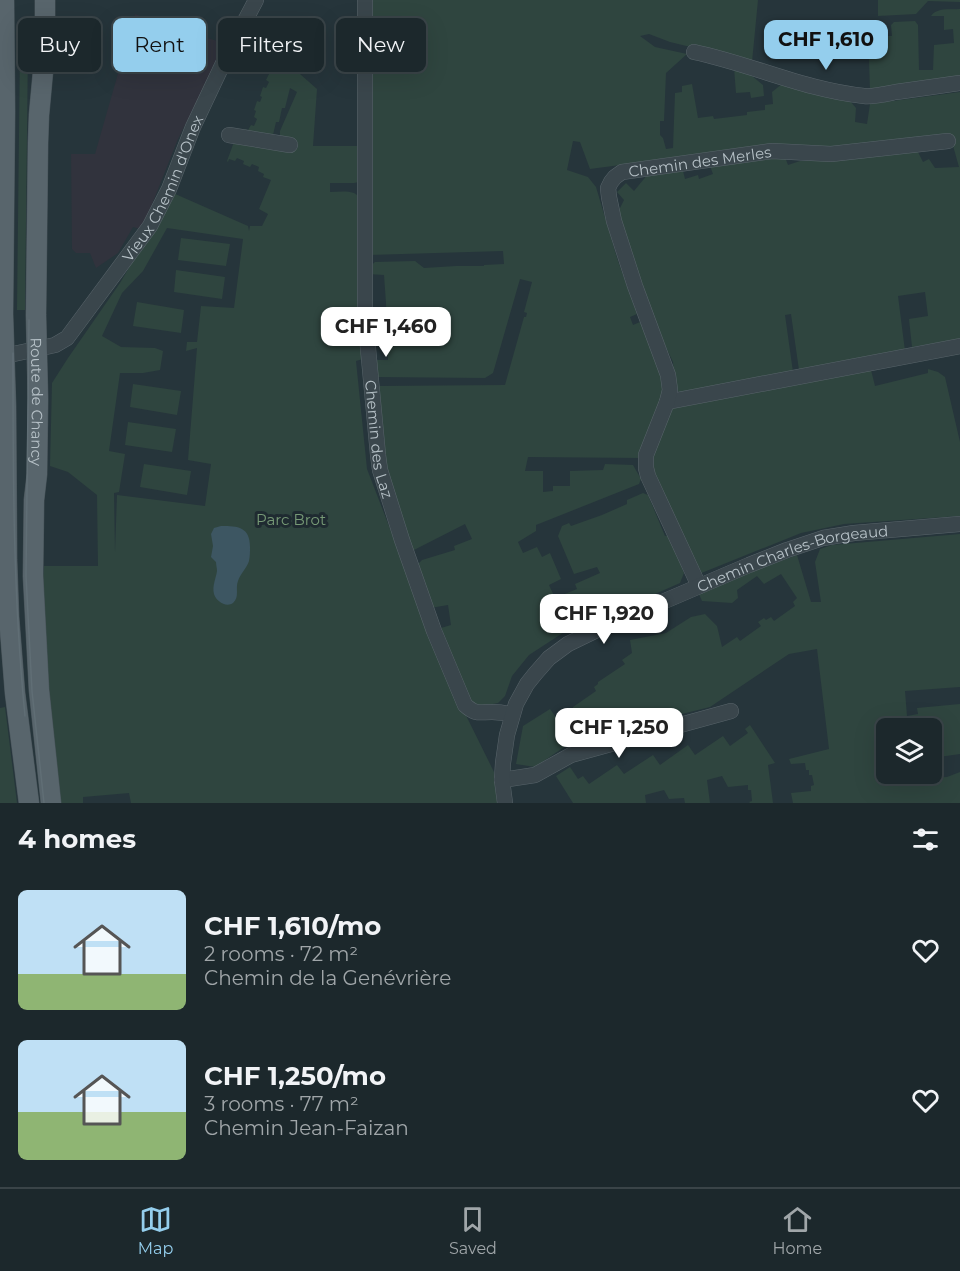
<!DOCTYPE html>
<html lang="en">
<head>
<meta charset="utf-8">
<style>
	:root { --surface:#1c282c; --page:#253034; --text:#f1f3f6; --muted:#a0a6a9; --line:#3a4448; --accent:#94ceed }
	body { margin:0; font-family:Montserrat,sans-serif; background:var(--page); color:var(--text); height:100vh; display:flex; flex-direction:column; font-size:22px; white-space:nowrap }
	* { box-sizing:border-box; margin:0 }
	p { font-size:20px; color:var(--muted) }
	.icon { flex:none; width:33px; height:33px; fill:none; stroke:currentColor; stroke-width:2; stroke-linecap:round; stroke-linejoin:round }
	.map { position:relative; height:803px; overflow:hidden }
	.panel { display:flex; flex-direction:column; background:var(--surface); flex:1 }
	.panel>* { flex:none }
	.guide { position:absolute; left:18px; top:18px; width:600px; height:54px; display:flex; gap:12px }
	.controls { position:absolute; left:876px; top:718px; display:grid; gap:12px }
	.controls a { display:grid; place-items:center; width:66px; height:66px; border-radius:9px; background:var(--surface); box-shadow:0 6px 24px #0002,0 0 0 2px var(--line); font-size:30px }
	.price { position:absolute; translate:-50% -51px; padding:0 14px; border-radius:12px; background:#fff; color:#222; font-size:20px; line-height:39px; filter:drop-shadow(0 2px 3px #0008) }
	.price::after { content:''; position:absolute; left:50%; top:36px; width:18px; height:14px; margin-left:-9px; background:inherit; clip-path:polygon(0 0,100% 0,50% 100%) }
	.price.on { background:var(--accent); color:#111 }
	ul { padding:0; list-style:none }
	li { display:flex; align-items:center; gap:18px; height:150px; padding:0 18px }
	li span { display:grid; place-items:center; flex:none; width:168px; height:120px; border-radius:9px; color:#555 }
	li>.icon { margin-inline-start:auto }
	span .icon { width:72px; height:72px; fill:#fffc; stroke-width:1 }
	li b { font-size:26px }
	h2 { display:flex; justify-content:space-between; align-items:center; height:72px; padding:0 18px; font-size:26px }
	.tag { padding:0 21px; border-radius:9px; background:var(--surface); box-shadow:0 6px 24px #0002,0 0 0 2px var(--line); font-size:21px; line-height:54px }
	.tag.on { background:var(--accent); color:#111 }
	.dock { display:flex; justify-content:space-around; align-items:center; height:84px; border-top:2px solid var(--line); background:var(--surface); font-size:16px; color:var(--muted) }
	.dock a { display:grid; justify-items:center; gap:3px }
	.dock .on { color:var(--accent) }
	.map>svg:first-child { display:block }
	.medical { fill:#31333d }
	.green { fill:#2f453f; fill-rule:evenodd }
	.water { fill:#3d5662 }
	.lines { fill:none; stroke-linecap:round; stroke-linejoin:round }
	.minor-casing { stroke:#58646a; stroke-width:16 }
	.major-casing { stroke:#465258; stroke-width:21 }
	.minor { stroke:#3a464c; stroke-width:15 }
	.major { stroke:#58656c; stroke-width:20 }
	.tram { stroke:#606e75; stroke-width:1.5 }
	.labels { text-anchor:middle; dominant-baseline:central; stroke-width:6; stroke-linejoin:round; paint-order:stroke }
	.street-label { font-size:15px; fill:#b6c1c7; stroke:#1f2b31 }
	.park-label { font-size:15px; fill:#779a76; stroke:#1f2b31 }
</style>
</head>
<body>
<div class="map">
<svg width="960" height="803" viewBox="0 0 960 803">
	<rect width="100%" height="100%" fill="#26353b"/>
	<!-- medical -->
	<path class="medical" d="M135,14L226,44L178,139L149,212L140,229L133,227L118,253L96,268L90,253H76L72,249L71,154H95Z"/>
	<!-- green -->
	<path class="green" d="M373,0H758L752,62L670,42L649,34L640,36L655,47L687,54L666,73L664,121H660V135L663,138L666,149L673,148L675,93L682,92V86L692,84L698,118L713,116L714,119L747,115V112L765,110V105L773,104L772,92L782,84L850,101L856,108L855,122L867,124L870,104L960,92V339L912,347L909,319L928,316L925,292L898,296L905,351L799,370L791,314L785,315L793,372L682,394L675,389L673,362L658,331L618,212L624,200L617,192L626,183L634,191L648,174L683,171L685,179L698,175L699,179L713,174L710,166L785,157L788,165L800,161H832L917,150L923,162L929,159L935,168L959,167L950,135L866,144L673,158L590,169L580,142L573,141L567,170L588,177L596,187L617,258L637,314L630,317L633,325L640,322L661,370L665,394L641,458L528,457L525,471H543V492L553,491V486H570V471L603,470L605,464L633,465L641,479L639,484L536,525V531L518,542L523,553L537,547L542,557L550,553L561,579L549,585L555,598L577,589L575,584L600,573L597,567L574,574L558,536L562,526L569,523L571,526L602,515L627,504V500L643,493L648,495L665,536L670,535L684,573L680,583L630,605L572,627L529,655L512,676L505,696L498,703L488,705H480L471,703L441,628L451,625L448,605L430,608L416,566L422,560L455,550L454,546L472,539L465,524L412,551L386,473L376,389L380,386L505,385L524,317H526L527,313L524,312L532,282L520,279L493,373L485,378L375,377L374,360H388L386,303L384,275L368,274V268L375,262L415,261L424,268L456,266H484V265L504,264L503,251L369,255L368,73L380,60V53L369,44Z
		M878,0H960V2L928,1L916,14L878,16Z
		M960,9V79L870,91L869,59L881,58V36H892L891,25L894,22L915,21L918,25L919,70H933L934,45L954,43L953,29L944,30V16H931C937,7 951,10 960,9Z
		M266,44L317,89L313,146H361L359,182L354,183H330V192C342,192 354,189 361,199L363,359L356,361L367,469L448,679L494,772L497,803H131L129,793L83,797V803H59L51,748L41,594L44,566H98L97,495L68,472L50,466L52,383L68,358L120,283L173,193L248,226L249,231L250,226H262L268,214L259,209L271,180L263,177L264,174L258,171L259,167L252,164L250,167L243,164L244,161L237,158L235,161L229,159L228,162L227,161L235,139L280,147V131L297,92L290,88L285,108H282L279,122H276L273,135L244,134L245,129L248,130L251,125L254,126L257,119L254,117L256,111L254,110L257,101L260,102L262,97L260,96L263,87L266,88L269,82L266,80L270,72L257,66ZM167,228L243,239L234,308L201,306L197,342H187L186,351L197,348L188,460L211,464L205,506L117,495L115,552L114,493L119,492L125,454L109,451L120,373H143L160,370L163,351L155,348L121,347L102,336L122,293L143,271Z
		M20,46H28L25,310H17Z
		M734,68L747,72L763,85L764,96L751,98L750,92L736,93Z
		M181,238L230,244L226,266L178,260Z
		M176,270L225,277L222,299L174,292Z
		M137,302L184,310L181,333L133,326Z
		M928,369L938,372L945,377L960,442V516L844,524L801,533L699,574L653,472L654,448L669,409L871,370L875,386L928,373Z
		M133,384L181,391L177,415L130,407Z
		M128,422L176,429L172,452L125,445Z
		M144,464L191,471L187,495L140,487Z
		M960,534V687L905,691L907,716L918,714L917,708L960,704V754L932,758V729H886V774H929L930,778L947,777L960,772V803H793L791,793L811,791V786L814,785L812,775H809V770H806L805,763L791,764L789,759L829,749L817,649L789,654L710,707L573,741L535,767L516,764L523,726L550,709L560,723L571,716L569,712L573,708V707L596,691L594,687L598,684V682L625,664L622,660L632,653L630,640L666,633L691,617L705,614L717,626L722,647L737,637L740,641L761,626L758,622L764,618L766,620L771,617L774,621L795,606L793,602L797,598L781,574L764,584L757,576L737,590L738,598L732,603L702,601L698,592L797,555L811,602H821L815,562L820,549L832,545Z
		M5,707L17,803H0V708Z
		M750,725L775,763L768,765L773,803H750L749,802L752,801L751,790H748V785L728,787L722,776L707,780L710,803H685L684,798L669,799L664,790L645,795L646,803H573L556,776L570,767L578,779L583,776L589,784L617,765L624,774L653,755L660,765L688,745L695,755L723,736L730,746L748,733L745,729Z"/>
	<!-- water -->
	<path class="water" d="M221,526C238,526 250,527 250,547C250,551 250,556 249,561C247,568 240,574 238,581C235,588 240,597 233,603C226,608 216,601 214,594C212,586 216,578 217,571C217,568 216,565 216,562L211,557L213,546L211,534L214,528Z"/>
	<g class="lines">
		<!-- minor casing -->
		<g class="minor-casing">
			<g id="minor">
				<path id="s1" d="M365,0V316L378,455L380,470L402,540L434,631L465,705C476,715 479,712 492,712C499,712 506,713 512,715"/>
				<path d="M694,52C751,64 805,90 864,96C874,97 886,94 896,92C917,89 939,86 960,83"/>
				<path d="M229,135L290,145"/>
				<path id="s2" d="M0,357L46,347L55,345L67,338L150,226L169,189L193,127L228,53L256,0"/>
				<path d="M667,402L960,346"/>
				<path id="s3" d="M699,586L648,476L646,468V455L667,402L670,390L668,375L635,286L614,221L609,197L608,188L611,182L615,177L622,172L772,151L831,154L948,141"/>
				<path d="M502,780L535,775L571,755L731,711"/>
				<path id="s4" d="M505,803L502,780L503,763L507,735L516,704L527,684L535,674L549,658L568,644L599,629L749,565L787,550L823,538L854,533L960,524"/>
			</g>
		</g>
		<!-- major casing -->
		<g class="major-casing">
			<g id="major">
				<path d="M4,0L5,111L3,314L6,407L7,560L9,617L15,693L29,803"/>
				<path id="s5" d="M45,0V50L39,115L38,143L36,315L38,399L37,474L34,500L33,576L39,690L51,803"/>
			</g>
		</g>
		<!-- minor -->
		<use href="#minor" class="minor"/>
		<!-- major -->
		<use href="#major" class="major"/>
		<!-- tram -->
		<path class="tram" d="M29,320L26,576L32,691L44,803
			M13,353C13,475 13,595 25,716"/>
	</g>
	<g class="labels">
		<!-- street labels -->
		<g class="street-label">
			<text stroke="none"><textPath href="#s3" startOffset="524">Chemin des Merles</textPath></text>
			<text stroke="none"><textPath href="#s2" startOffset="249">Vieux Chemin d'Onex</textPath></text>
			<text stroke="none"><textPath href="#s5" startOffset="402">Route de Chancy</textPath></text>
			<text stroke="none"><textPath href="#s1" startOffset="440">Chemin des Laz</textPath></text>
			<text stroke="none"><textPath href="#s4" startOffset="423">Chemin Charles-Borgeaud</textPath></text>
		</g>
		<!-- park labels -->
		<g class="park-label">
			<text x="291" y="519">Parc Brot</text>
		</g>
	</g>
</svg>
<div class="controls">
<a><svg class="icon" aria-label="layers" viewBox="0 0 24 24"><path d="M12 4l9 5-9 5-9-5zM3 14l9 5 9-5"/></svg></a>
</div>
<b class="price on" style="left:826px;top:71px">CHF 1,610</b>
<b class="price" style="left:386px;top:358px">CHF 1,460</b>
<b class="price" style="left:604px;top:645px">CHF 1,920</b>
<b class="price" style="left:619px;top:759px">CHF 1,250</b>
<div class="guide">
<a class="tag">Buy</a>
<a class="tag on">Rent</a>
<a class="tag">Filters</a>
<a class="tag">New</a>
</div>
</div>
<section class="panel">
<h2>4 homes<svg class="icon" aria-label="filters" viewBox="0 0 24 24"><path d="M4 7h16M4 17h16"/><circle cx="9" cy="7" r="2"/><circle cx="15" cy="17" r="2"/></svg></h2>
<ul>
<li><span style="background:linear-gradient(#bfe0f5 70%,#8fb573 0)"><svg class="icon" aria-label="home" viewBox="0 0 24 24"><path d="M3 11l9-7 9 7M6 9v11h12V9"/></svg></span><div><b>CHF 1,610/mo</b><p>2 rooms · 72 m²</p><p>Chemin de la Genévrière</p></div><svg class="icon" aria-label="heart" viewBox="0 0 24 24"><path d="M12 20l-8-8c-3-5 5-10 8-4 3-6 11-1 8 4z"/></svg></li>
<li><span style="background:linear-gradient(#bfe0f5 60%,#8fb573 0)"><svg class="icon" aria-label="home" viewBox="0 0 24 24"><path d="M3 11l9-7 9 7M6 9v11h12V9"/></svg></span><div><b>CHF 1,250/mo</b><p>3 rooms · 77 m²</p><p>Chemin Jean-Faizan</p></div><svg class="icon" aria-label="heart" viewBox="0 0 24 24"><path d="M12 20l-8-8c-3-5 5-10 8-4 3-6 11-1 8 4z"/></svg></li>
</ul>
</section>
<nav class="dock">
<a class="on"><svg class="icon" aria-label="map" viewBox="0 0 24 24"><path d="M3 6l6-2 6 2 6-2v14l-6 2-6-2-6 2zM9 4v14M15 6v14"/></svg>Map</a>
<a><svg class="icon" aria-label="saved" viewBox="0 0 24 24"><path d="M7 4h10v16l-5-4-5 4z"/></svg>Saved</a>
<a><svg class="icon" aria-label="home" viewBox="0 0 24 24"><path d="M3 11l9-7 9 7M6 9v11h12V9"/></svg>Home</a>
</nav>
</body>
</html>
